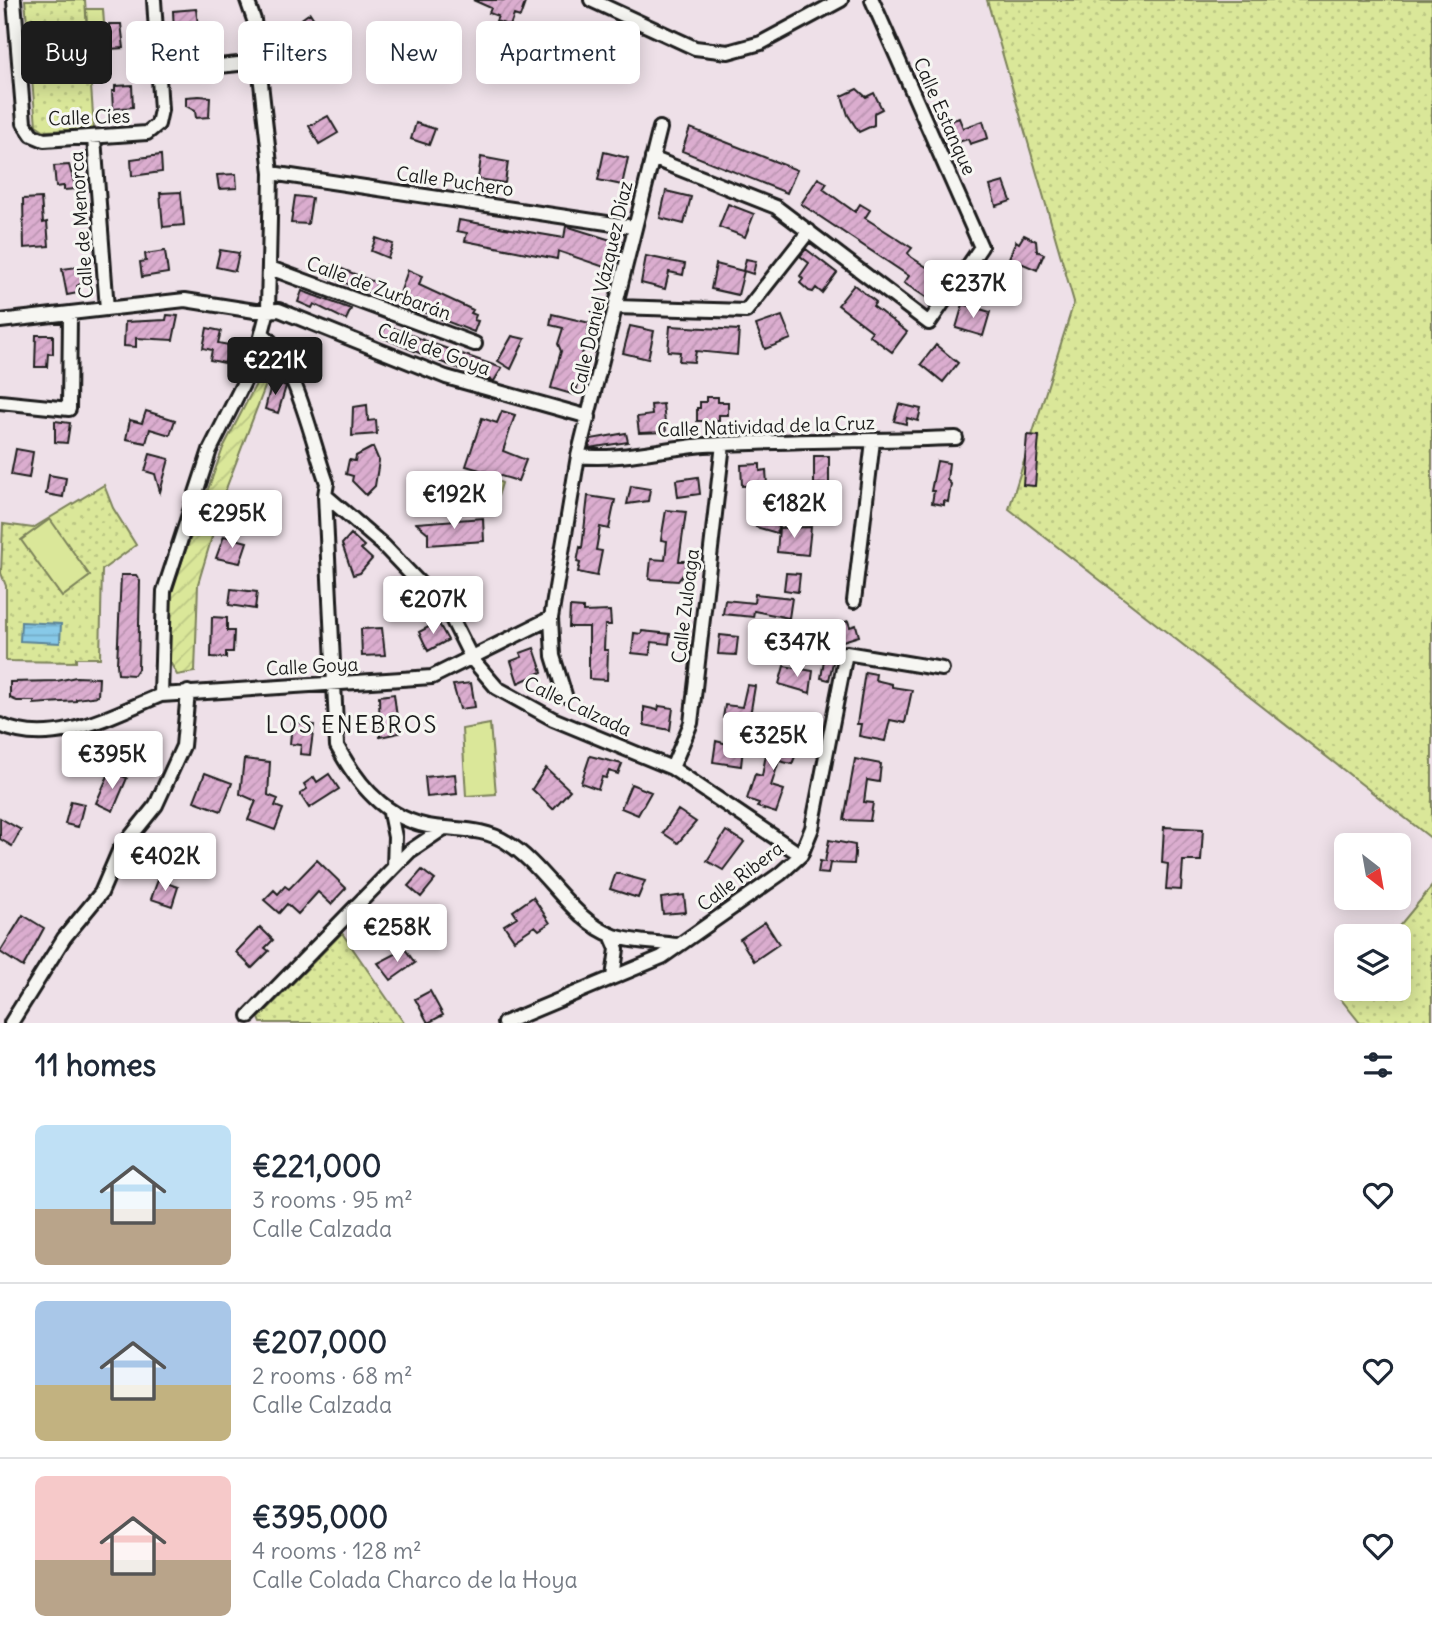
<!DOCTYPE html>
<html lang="en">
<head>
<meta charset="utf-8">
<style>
	:root { --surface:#fff; --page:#f6f6f7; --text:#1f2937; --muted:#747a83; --line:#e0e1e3; --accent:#1c1c1c }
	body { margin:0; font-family:Delius,sans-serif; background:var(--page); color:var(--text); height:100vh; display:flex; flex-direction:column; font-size:26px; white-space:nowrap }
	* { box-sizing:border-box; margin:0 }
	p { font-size:23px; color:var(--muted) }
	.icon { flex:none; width:38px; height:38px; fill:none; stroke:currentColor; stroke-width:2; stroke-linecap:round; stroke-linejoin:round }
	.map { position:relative; height:1023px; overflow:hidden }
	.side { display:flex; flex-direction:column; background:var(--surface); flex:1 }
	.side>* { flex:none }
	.guide { position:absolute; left:21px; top:21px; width:700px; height:63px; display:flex; gap:14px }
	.needle { width:46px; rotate:149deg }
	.fabs { position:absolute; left:1334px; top:833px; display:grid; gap:14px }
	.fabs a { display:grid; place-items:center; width:77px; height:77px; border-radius:10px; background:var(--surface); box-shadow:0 4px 18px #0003; font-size:35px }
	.price { position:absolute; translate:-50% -60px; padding:0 16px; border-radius:7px; background:#fff; color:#222; font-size:23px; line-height:46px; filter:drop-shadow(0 2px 4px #0008) }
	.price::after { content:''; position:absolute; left:50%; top:42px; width:21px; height:16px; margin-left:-10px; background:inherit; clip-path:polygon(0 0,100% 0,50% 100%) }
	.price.current { background:var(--accent); color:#fff }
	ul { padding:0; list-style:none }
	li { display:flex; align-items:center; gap:21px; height:175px; padding:0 35px }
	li+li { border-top:2px solid var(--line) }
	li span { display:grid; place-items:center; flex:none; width:196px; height:140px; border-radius:10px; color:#555 }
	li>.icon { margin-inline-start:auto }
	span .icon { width:84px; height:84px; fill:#fffc; stroke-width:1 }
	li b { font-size:30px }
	h2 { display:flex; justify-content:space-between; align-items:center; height:84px; padding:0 35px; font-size:30px }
	.chip { padding:0 24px; border-radius:10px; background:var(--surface); box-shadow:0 4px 18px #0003; font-size:24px; line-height:63px }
	.chip.current { background:var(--accent); color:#fff }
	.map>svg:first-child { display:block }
	.grass { fill:url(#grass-dots); stroke:#7b825a; stroke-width:2 }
	.garden { fill:url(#garden-furrows); stroke:#7b825a; stroke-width:2 }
	.pitch { fill:#dae799; stroke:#7b825a; stroke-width:2 }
	.water { fill:url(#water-rules); stroke:#5c8496; stroke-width:2 }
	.building { fill:url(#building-hatch); stroke:#1c1c1c; stroke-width:2 }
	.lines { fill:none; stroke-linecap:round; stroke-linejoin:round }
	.minor-casing { stroke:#1c1c1c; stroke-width:18 }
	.minor { stroke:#f6f6f2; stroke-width:12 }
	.labels { text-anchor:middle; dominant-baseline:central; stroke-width:6; stroke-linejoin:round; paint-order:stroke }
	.street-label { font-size:19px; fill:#1c1c1c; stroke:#f6f6f2 }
	.quarter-label { font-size:23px; letter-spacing:2px; fill:#1c1c1c; stroke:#f6f6f2 }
</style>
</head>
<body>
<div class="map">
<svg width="1432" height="1023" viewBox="0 0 1432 1023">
	<defs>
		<pattern id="grass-dots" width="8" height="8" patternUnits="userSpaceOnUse" patternTransform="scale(1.75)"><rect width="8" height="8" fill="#dae799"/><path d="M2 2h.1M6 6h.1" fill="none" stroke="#bac683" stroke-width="1.8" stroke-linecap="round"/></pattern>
		<pattern id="garden-furrows" width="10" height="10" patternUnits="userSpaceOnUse" patternTransform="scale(1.75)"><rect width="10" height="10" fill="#dae799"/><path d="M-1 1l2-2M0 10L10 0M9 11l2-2" fill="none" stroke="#bac683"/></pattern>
		<pattern id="water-rules" width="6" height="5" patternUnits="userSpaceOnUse" patternTransform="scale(1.75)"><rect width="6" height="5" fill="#87c9e8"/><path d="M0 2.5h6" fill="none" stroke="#74acc6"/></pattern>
		<pattern id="building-hatch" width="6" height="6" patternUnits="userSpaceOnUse" patternTransform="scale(1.75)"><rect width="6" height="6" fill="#dbadcf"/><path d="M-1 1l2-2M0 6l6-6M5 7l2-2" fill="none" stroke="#bb94b1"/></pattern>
	</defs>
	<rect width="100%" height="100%" fill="#eee0e8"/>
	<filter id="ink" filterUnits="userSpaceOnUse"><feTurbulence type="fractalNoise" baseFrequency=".0143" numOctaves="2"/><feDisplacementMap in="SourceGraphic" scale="14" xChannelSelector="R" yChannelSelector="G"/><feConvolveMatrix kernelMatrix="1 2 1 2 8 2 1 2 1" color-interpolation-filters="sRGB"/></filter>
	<g filter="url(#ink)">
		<!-- grass -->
		<path class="grass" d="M25,0H85L94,129L45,131L36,125Z
			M987,0H1432V839L1009,509L1074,302Z
			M104,485L113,508L136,545L102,570L100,658H76V662L6,661V586L1,573L3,524L33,528Z
			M1432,886V1023H1360L1340,998L1348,989H1398V936H1391Z
			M342,933L404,1023H261L259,1018Z"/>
		<!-- garden -->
		<path class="garden" d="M272,353L270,374L227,486L198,584L195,672L177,675L169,660V597L223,448Z"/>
		<!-- pitch -->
		<path class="pitch" d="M86,9H103L107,68L90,69Z
			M491,478L502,483L494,509H431L432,479Z
			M50,519L90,576L62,597L21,540Z
			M490,724L496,794L466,796L462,729Z"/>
		<!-- water -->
		<path class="water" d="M21,622L61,624L60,643L20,641Z"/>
		<!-- building -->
		<path class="building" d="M473,0H526L520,17L514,15L510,26L496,21L498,16L489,13L491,8Z
			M196,9L199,31L207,33V50L175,52L173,11Z
			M310,13L327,39L311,49L296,31L304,26L300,20Z
			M109,24H121L124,48L109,49Z
			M132,85L133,107L113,109L112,91H115V86Z
			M857,89L866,97L874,93L882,109L874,113V125L859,132L848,115L842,96Z
			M199,96L210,97L209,117L196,118L195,111L186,106V97Z
			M328,116L338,133L319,144L309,126Z
			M959,118L963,128L983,121L988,138L970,144L968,139L955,143L948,122Z
			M416,123L435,129L429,145L411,139Z
			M690,128L797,170L787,193L682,151Z
			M604,152L628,158L622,185L598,180Z
			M161,155L162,172L132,176L131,159Z
			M481,157L508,162L505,183L478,179Z
			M69,165L76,189L64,190V186L56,187L54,166Z
			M236,174L237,188L219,189L217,175Z
			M818,178L827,183L823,189L855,212L860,204L870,210L865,218L912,248L908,253L911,257L942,277L927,298L904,283L909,276L801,204Z
			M1004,182L1011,201L996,206L990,186Z
			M666,191L691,197L684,224L660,218Z
			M181,192L184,225L163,227L160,193Z
			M295,196L312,198L308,224L291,223Z
			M41,198L43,223L47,222L49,246L24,248L23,199Z
			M728,204L754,214L745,237L719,227Z
			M459,220L564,238L566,226L614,241L607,268L558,251L557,259L465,241L467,233L457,231Z
			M1024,235L1036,241L1037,251L1044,254L1037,270L1009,258L1016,241L1019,243Z
			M376,238L393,244L388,258L371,251Z
			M806,249L837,273L822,293L816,288L813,292L809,291L800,283L803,279L800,276L809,263L800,256Z
			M220,250L239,253L235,271L216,267Z
			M165,251L168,273L142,277L140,262L146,261L145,254Z
			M646,256L685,264L683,275L669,272L665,289L641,283Z
			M746,259L756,261L753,274L744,271L738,295L711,289L716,264L743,271Z
			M332,265L377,283L373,294L328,276Z
			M77,267L83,282L77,286L78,293L67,295L62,269Z
			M408,270L422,276L419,285L473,310L471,313L476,315L474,320L478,321L474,332L397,302Z
			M854,285L876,302L873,306L907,332L892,352L869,335L872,331L838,305Z
			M302,291L351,309L346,320L314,304L312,308L298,302Z
			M963,304L990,312L983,336L956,328Z
			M552,314L590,323L579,367L583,368L575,395L551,388L561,351L558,344L563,328L550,325Z
			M167,315L178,316L173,340L136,338V347L124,346L125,322L166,320Z
			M782,316L791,339L765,349L756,325Z
			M386,325L431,343L502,368L494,381L441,362L381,337Z
			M630,326L654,331L648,359L623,353Z
			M670,326L739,330L737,355L696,351L694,362L679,361L680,352L668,351Z
			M207,328L221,331L218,343L229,345L225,363L210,360L212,350L203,348Z
			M36,335H53V354L48,353L47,367H35Z
			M512,336L525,339L511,369L498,361Z
			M936,345L958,363L943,382L921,364Z
			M272,381L286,386L278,413L265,409Z
			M706,397H718V402H728V415H719V421H697V408H700V402H706Z
			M663,404L666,432L639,433L637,417L652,415L651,405Z
			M899,404L921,409L918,421L907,418L906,424L894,421Z
			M367,405L368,421L376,420L377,434L352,436L353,407Z
			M146,411L175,420L170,435L150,429L146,443L126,439L130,420L142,423Z
			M502,411L515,415L503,451L526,460L518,481L466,466L482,418L497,423Z
			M55,421L70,423L67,443L55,442Z
			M626,433L628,442L589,448L591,439Z
			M1027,435L1039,436L1035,486L1023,485Z
			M373,447L379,461L375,486L366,495L352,481L353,476L346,474L349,460L355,461L356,456Z
			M16,449L33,452L29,478L11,475Z
			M150,454L169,459L160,492L155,474L145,471Z
			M814,456H829V484H814Z
			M937,461L949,463L947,480L951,484L948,502L944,501V505L932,503L934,491H931Z
			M760,464V471L766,470L767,485L742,486L741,465Z
			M49,475L66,478L63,497L46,494Z
			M698,477L700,494L678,497L676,480Z
			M631,486L650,489L648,501L627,504Z
			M588,496L615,500L609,529L600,527L596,550L602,551L597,576L578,572L580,563L577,562L580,547L582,548Z
			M757,503L781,506L777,533L756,527Z
			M666,510L686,512L679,561H686L685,572L678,581L649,579L651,559L665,560L667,541L661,540Z
			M483,518L484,541L428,545V533L416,523Z
			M811,527L808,555L777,552L779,528Z
			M351,534L364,546L361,549L372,559L360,573L353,575L342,544Z
			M224,536L247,542L240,563L216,558Z
			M786,573L800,574L798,592L784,590Z
			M121,575H136L140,581L138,669L134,675L118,674L117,664Z
			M231,589L257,592L255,609L229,605Z
			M755,594L792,598L789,618L754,611L753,617L723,614L725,600L754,603Z
			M570,607L583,608V612L610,611L611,625H605L604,650H608L607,680L589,679V627H569Z
			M212,617L227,618V631H234L233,652H226V658L211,657Z
			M848,621L850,627L856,625L859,636L830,645L825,629Z
			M438,622L448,640L428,651L419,632Z
			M382,628L385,655L362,656L361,629Z
			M642,631L670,634L669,644L652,642L650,655L632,653L634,633L641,634Z
			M720,635L738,637L736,655L718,654Z
			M837,645L829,680L821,678L826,648Z
			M534,648L542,672L518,683L511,661L522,657L520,653Z
			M784,666L813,671L810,693L779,684Z
			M865,672L876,674L875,680L892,684V687L912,690L905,723L890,720L885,741L859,736L861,724H857Z
			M76,677L99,678L98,696L76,699V701L34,704V701H17L10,698V682L57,681Z
			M471,683L475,707L460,709L453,685Z
			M747,685L755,686L749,722L723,718L725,705L742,707Z
			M394,694L399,733L380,737L379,696Z
			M659,706L673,708L670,730L644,725V707L658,710Z
			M292,722L314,725L310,755L300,754L301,745L290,744Z
			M122,731L143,736L139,753L118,748Z
			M770,733L801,742L792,764L779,761L771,786L784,790L776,813L757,807L759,803L747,799L755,774L762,776Z
			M716,741L743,748L741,766L713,762Z
			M590,756L622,764L618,774L609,771L606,778L602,777L598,789L581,783Z
			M244,759L270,762L268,795L278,799L275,806L283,809L275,830L248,820L256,801L240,794Z
			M855,759L881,764L879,782L867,780L864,802L873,803L870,821L844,820Z
			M546,768L570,790L553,809L532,789Z
			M110,771L127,778L113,811L96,803Z
			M205,773L232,783L221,811L194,801Z
			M329,774L339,789L309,808L300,794L307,789L304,784L314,777L317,782Z
			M455,774L457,794L427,797L425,777Z
			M631,784L651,792L638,815L621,808Z
			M71,801L84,804L78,827L65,824Z
			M678,810L696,822L678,843L663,833Z
			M0,818L21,830L12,846L0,839Z
			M1164,827L1203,829L1201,861H1183L1181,890L1166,889L1168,864L1162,863Z
			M726,831L744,842L723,870L707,861Z
			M186,838L206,847L196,867L164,852L169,841L182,847Z
			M829,840L855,845V854L854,864L830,863L828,874L818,873L820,861L825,862Z
			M317,860L346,888L331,904L318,892L298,914L287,904L279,913L264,900L274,890L278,894L285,886L289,889Z
			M422,870L435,880L421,897L408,886Z
			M616,873L645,881L638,898L610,889Z
			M158,880L178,887L172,906L151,899Z
			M684,895L686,912L663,914L661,898Z
			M533,897L550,923L539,930L535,926L514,940L504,925L517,917L513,911Z
			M23,915L44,928L23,967L0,952Z
			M765,922L779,944L754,961L740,939Z
			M260,927L273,940L265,948L269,951L252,968L236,952Z
			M405,949L415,963L391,980L378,963Z
			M430,991L443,1015L428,1023L415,999Z"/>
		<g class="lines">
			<!-- minor casing -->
			<g class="minor-casing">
				<path id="minor" d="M14,0L24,123L32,135L44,140L147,133L158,124L161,110L154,0
					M247,0L254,20L271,173L268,310L255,360L210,450L164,591L161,695L432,677L551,618L578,456L660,128
					M591,0L695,48L728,52L761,43L841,0
					M160,72L258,62
					M94,138L107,309
					M652,158L776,207L929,323L981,247L872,0
					M271,173L634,227
					M270,268L475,344
					M616,307L746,311L809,231
					M0,321L185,300L255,311L279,310L446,377L589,417
					M263,334C297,365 311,439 327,483L325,495L383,545L450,615L472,659L497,688L553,719L672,768L801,855
					M0,402L69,409L70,315
					M578,456C618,461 664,448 705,445C788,440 872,441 956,438
					M325,495L337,746C360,789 392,826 445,828C467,830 487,830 506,842C546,866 570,920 614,936C635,943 656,942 677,945
					M854,601L873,441
					M551,618L553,656L565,695
					M0,725C53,749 112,715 161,695
					M672,768L691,723L723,444
					M390,813L395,837L394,867
					M611,935L617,949L613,977
					M249,1016L410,851L444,828
					M11,1023L64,938L101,893L119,851L156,805L183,746L188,692
					M504,1023L662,957L780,874L801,855L812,828L846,653L942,669"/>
			</g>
			<!-- minor -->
			<use href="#minor" class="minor"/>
		</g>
	</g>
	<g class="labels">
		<!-- street labels -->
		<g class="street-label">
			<text transform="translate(945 116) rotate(66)">Calle Estanque</text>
			<text transform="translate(89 117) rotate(-2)">Calle Cíes</text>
			<text transform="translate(455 181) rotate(8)">Calle Puchero</text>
			<text transform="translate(81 225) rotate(-94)">Calle de Menorca</text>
			<text transform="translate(379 288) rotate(20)">Calle de Zurbarán</text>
			<text transform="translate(601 288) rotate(-77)">Calle Daniel Vázquez Díaz</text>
			<text transform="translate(434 349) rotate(20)">Calle de Goya</text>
			<text transform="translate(766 426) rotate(-2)">Calle Natividad de la Cruz</text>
			<text transform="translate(685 606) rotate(-83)">Calle Zuloaga</text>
			<text transform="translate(312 666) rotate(-3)">Calle Goya</text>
			<text transform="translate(578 706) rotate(25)">Calle Calzada</text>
			<text transform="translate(740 876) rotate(-37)">Calle Ribera</text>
		</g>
		<!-- quarter labels -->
		<g class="quarter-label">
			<text x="352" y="724">LOS ENEBROS</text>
		</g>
	</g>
</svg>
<div class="fabs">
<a><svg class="needle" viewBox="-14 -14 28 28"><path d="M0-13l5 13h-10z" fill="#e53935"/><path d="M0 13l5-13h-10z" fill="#747a83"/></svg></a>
<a><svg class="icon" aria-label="layers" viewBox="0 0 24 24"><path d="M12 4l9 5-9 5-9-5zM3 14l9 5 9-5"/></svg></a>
</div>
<b class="price" style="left:973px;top:320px">€237K</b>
<b class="price current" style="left:275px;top:397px">€221K</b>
<b class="price" style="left:454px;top:531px">€192K</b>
<b class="price" style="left:794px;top:540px">€182K</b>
<b class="price" style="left:232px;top:550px">€295K</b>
<b class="price" style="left:433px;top:636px">€207K</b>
<b class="price" style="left:797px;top:679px">€347K</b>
<b class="price" style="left:773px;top:772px">€325K</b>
<b class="price" style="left:112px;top:791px">€395K</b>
<b class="price" style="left:165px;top:893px">€402K</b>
<b class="price" style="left:397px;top:964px">€258K</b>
<div class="guide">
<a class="chip current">Buy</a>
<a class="chip">Rent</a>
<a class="chip">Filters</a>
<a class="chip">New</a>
<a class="chip">Apartment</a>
</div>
</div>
<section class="side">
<h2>11 homes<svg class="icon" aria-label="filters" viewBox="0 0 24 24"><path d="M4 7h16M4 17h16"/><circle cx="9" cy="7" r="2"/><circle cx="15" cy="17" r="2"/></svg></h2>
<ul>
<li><span style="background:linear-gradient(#bfe0f5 60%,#b9a48a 0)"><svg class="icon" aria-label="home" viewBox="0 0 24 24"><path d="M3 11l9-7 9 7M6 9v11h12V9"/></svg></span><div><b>€221,000</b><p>3 rooms · 95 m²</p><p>Calle Calzada</p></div><svg class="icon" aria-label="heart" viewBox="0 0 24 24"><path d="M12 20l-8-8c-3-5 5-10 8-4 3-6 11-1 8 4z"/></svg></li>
<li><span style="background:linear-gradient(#a9c7e8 60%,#c2b280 0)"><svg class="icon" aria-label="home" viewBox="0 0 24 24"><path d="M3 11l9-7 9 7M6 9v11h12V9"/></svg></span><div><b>€207,000</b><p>2 rooms · 68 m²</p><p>Calle Calzada</p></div><svg class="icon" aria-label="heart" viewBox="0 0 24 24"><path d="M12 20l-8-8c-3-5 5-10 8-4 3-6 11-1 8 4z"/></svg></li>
<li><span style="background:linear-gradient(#f6c9c9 60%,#b9a48a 0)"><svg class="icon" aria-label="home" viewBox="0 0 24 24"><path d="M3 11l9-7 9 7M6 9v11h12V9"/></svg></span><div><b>€395,000</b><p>4 rooms · 128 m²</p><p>Calle Colada Charco de la Hoya</p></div><svg class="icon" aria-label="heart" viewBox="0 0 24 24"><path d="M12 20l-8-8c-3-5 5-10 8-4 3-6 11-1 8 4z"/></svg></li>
</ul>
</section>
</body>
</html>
